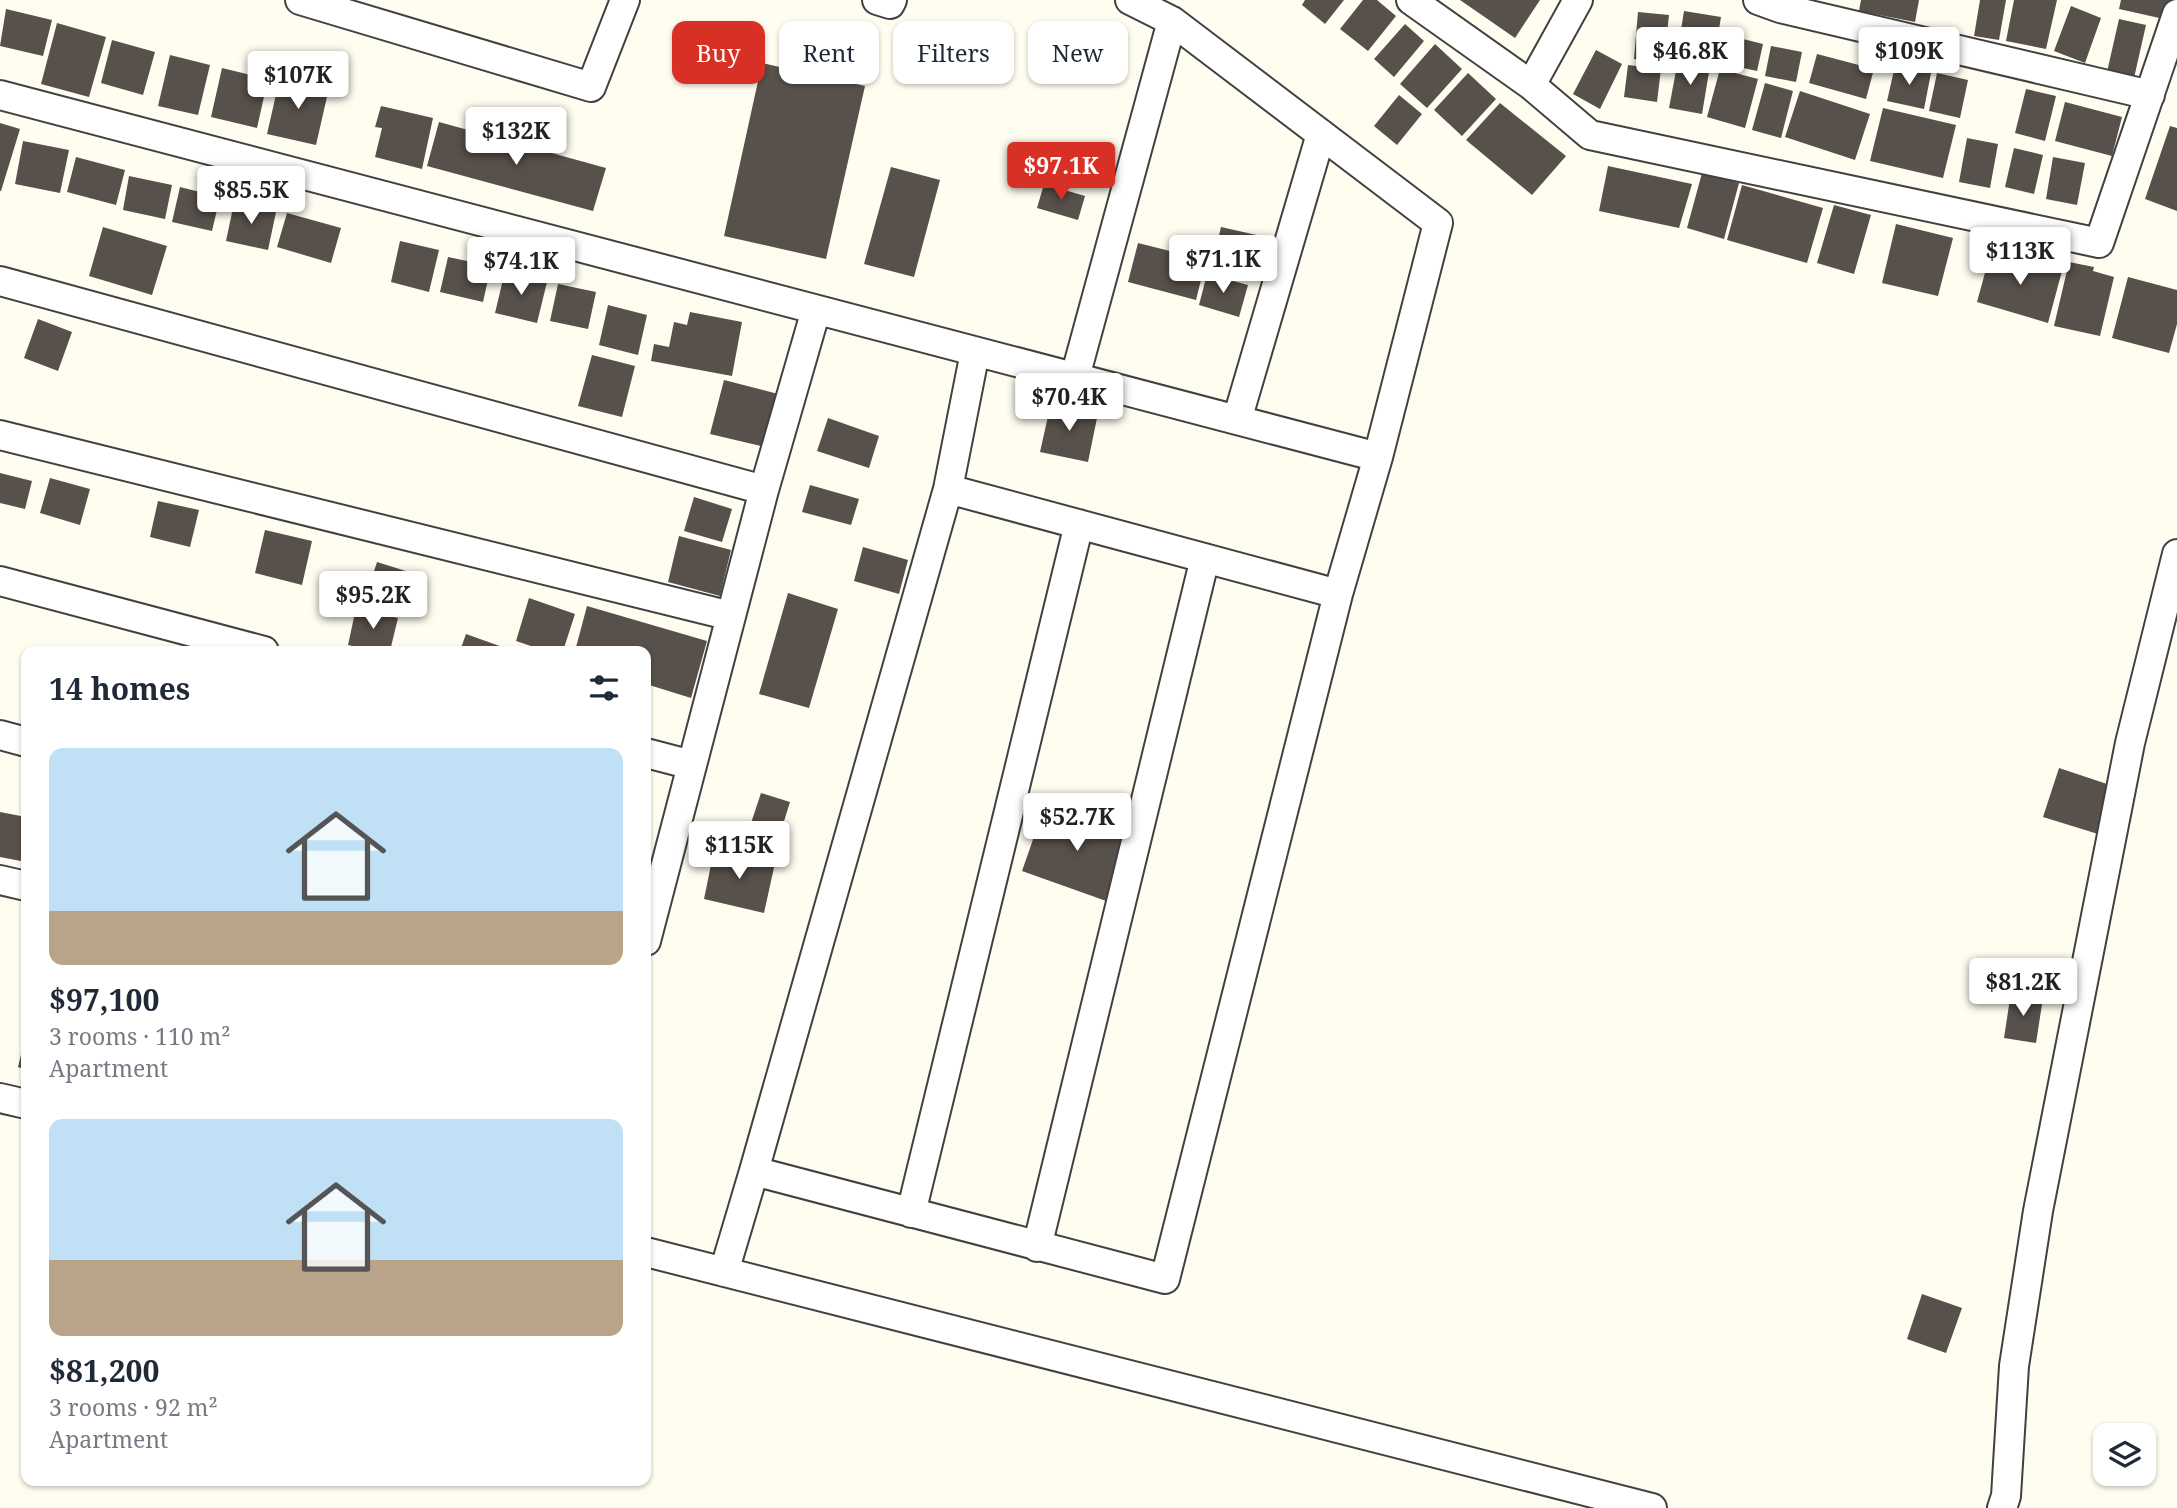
<!DOCTYPE html>
<html lang="en">
<head>
<meta charset="utf-8">
<style>
	:root { --surface:#fff; --page:#f6f6f7; --text:#1f2937; --muted:#747a83; --accent:#d93025 }
	body { margin:0; font-family:"Noto Serif",serif; background:var(--page); color:var(--text); height:100vh; display:flex; flex-direction:column; font-size:26px; white-space:nowrap }
	* { box-sizing:border-box; margin:0 }
	p { font-size:23px; color:var(--muted) }
	.icon { flex:none; width:38px; height:38px; fill:none; stroke:currentColor; stroke-width:2; stroke-linecap:round; stroke-linejoin:round }
	.map { position:relative; flex:1; overflow:hidden }
	.details { position:absolute; left:21px; top:646px; width:630px; height:840px; display:flex; flex-direction:column; background:var(--surface); border-radius:14px; box-shadow:0 2px 5px #0004 }
	.details>* { flex:none }
	.hud { position:absolute; left:672px; top:21px; width:665px; height:63px; display:flex; gap:14px }
	.controls { position:absolute; left:2093px; top:1423px; display:grid; gap:14px }
	.controls a { display:grid; place-items:center; width:63px; height:63px; border-radius:14px; background:var(--surface); box-shadow:0 2px 5px #0004; font-size:35px }
	.price { position:absolute; translate:-50% -60px; padding:0 16px; border-radius:7px; background:#fff; color:#222; font-size:23px; line-height:46px; filter:drop-shadow(0 2px 4px #0008) }
	.price::after { content:''; position:absolute; left:50%; top:42px; width:21px; height:16px; margin-left:-10px; background:inherit; clip-path:polygon(0 0,100% 0,50% 100%) }
	.price.on { background:var(--accent); color:#fff }
	ul { padding:0; list-style:none }
	li { display:grid; align-content:center; gap:14px; height:371px; padding:0 28px }
	li span { display:grid; place-items:center; height:217px; border-radius:14px; color:#555 }
	li>.icon { margin-inline-start:auto }
	span .icon { width:126px; height:126px; fill:#fffc; stroke-width:1 }
	li b { font-size:30px }
	h2 { display:flex; justify-content:space-between; align-items:center; height:84px; padding:0 28px; font-size:30px }
	.pill { padding:0 24px; border-radius:14px; background:var(--surface); box-shadow:0 2px 5px #0004; font-size:24px; line-height:63px }
	.pill.on { background:var(--accent); color:#fff }
	.map>svg:first-child { display:block }
	.building { fill:#57504b }
	.lines { fill:none; stroke-linecap:round; stroke-linejoin:round }
	.street-casing { stroke:#414141; stroke-width:32 }
	.street { stroke:#fff; stroke-width:28 }
</style>
</head>
<body>
<div class="map">
<svg width="2177" height="1508" viewBox="0 0 2177 1508">
	<rect width="100%" height="100%" fill="#fffdf0"/>
	<!-- building -->
	<path class="building" d="M1305,0H1344L1325,24L1302,5Z
		M1363,0H1377L1396,16L1368,51L1340,29Z
		M1460,0H1540L1515,38Z
		M1861,0H1919L1915,22L1859,11Z
		M1980,0H2006L1999,40L1974,36Z
		M2014,0H2057L2046,49L2006,41Z
		M2121,0H2169L2164,19L2119,9Z
		M2071,6L2101,18L2085,63L2054,51Z
		M6,9L52,20L43,56L0,46Z
		M1684,11L1721,17L1714,60L1677,55Z
		M1638,12L1669,15L1664,62L1634,59Z
		M2119,19L2146,25L2134,78L2107,72Z
		M57,23L106,37L89,97L41,84Z
		M1405,24L1424,41L1394,77L1374,59Z
		M1731,36L1763,44L1757,71L1725,64Z
		M112,40L155,52L143,95L101,83Z
		M1435,44L1462,69L1427,108L1400,84Z
		M1771,46L1802,52L1796,82L1765,76Z
		M1596,50L1622,64L1600,109L1573,94Z
		M1817,54L1874,69L1866,99L1809,83Z
		M170,55L210,65L198,115L158,106Z
		M1678,60L1710,66L1702,114L1669,108Z
		M762,63L865,86L826,259L724,236Z
		M1628,65L1661,69L1657,102L1624,97Z
		M1895,66L1931,73L1924,109L1887,101Z
		M222,68L268,79L257,128L211,117Z
		M1720,69L1758,79L1745,128L1707,117Z
		M1468,73L1496,99L1462,136L1434,110Z
		M1937,73L1968,80L1960,118L1929,111Z
		M280,77L329,88L316,145L267,134Z
		M1765,83L1793,91L1781,138L1752,130Z
		M2026,89L2056,96L2045,141L2015,133Z
		M1800,91L1870,114L1855,160L1785,137Z
		M1399,95L1422,114L1397,145L1374,126Z
		M2065,102L2122,117L2112,156L2055,141Z
		M1500,103L1566,156L1532,195L1466,140Z
		M381,106L433,118L422,169L375,157L382,128L375,127Z
		M1883,108L1956,125L1943,178L1870,161Z
		M439,122L606,168L593,211L427,166Z
		M0,123L20,129L1,191H0Z
		M2170,126L2177,128V211L2145,199Z
		M1967,138L1998,144L1990,188L1959,182Z
		M23,141L69,150L60,193L15,184Z
		M2014,148L2043,155L2034,194L2005,187Z
		M76,157L125,170L116,205L67,192Z
		M2053,157L2085,163L2077,205L2046,199Z
		M1608,166L1692,184L1679,228L1599,211Z
		M891,167L940,180L914,277L864,264Z
		M1702,173L1739,183L1724,239L1687,228Z
		M129,176L172,185L165,219L123,210Z
		M1044,184L1085,196L1078,220L1037,208Z
		M1742,185L1823,208L1807,263L1727,240Z
		M180,187L220,197L212,231L172,222Z
		M234,203L276,212L268,250L226,241Z
		M1834,205L1871,215L1854,274L1817,263Z
		M287,213L341,228L331,263L277,247Z
		M1896,224L1953,238L1938,296L1882,283Z
		M103,227L167,246L152,295L89,276Z
		M1221,227L1261,236L1254,266L1214,256Z
		M400,241L439,250L429,292L391,282Z
		M1138,243L1206,260L1196,300L1128,282Z
		M1991,251L2062,271L2048,323L1977,302Z
		M448,257L491,266L483,302L440,292Z
		M2069,262L2094,267L2093,271L2114,277L2100,336L2054,326Z
		M505,271L547,282L537,323L495,313Z
		M1207,274L1248,285L1239,317L1199,305Z
		M2128,277L2177,290V324L2169,353L2112,338Z
		M558,284L596,292L588,329L550,321Z
		M608,305L647,315L638,355L599,345Z
		M690,312L742,322L732,376L651,361L654,344L669,347L674,322L687,325Z
		M38,319L72,332L58,371L24,358Z
		M592,355L635,366L622,417L578,406Z
		M724,380L778,394L765,447L710,434Z
		M1051,403L1098,413L1088,462L1040,452Z
		M828,418L879,436L869,468L817,451Z
		M0,473L32,481L25,509L0,503Z
		M50,478L90,489L80,525L40,513Z
		M810,485L859,499L851,525L802,512Z
		M694,497L732,509L722,542L684,531Z
		M158,501L199,510L190,547L150,537Z
		M265,530L312,541L302,585L255,573Z
		M679,536L731,550L720,596L668,582Z
		M863,547L908,560L899,594L854,581Z
		M377,562L409,572L399,607L366,596Z
		M788,593L838,609L809,708L759,694Z
		M529,598L575,614L563,651H546L516,641Z
		M587,606L707,641L691,698L646,684V651H575Z
		M356,608L398,618L390,651H373L348,645Z
		M466,634L508,649L507,651H460Z
		M2059,768L2113,786L2098,834L2043,817Z
		M761,793L790,802L776,847L746,838Z
		M1045,805L1132,835L1109,902L1022,871Z
		M0,812L26,817V862L0,857Z
		M714,850L775,863L764,913L704,899Z
		M2011,992L2043,998L2036,1043L2004,1038Z
		M25,1038H26V1070L18,1067Z
		M1922,1294L1962,1308L1946,1353L1907,1339Z"/>
	<g class="lines">
		<!-- street casing -->
		<g class="street-casing">
			<path id="street" d="M300,0L591,87L625,0
				M877,0L890,4L892,0
				M1411,0L1531,85L1590,135L2099,243L2177,14
				M1758,0L1780,8L2150,95
				M1531,85L1578,0
				M0,95L1378,457
				M0,281L764,490
				M975,352L948,489L754,1171L1165,1279L1338,594L1378,457L1438,223L1172,21L1130,0
				M1075,377L1172,21
				M1237,420L1321,134
				M0,435L731,616
				M948,489L1338,594
				M0,581L264,651
				M0,735L26,742
				M646,753L692,765
				M0,880L26,886
				M646,941L764,490L816,310
				M0,1098L26,1104
				M911,1213L1079,524
				M1037,1247L1205,558
				M646,1252L1652,1508
				M724,1272L754,1171
				M2002,1508L2006,1496L2014,1366L2038,1211L2130,743L2177,554"/>
		</g>
		<!-- street -->
		<use href="#street" class="street"/>
	</g>
</svg>
<div class="controls">
<a><svg class="icon" aria-label="layers" viewBox="0 0 24 24"><path d="M12 4l9 5-9 5-9-5zM3 14l9 5 9-5"/></svg></a>
</div>
<b class="price" style="left:1690px;top:87px">$46.8K</b>
<b class="price" style="left:1909px;top:87px">$109K</b>
<b class="price" style="left:298px;top:111px">$107K</b>
<b class="price" style="left:516px;top:167px">$132K</b>
<b class="price on" style="left:1061px;top:202px">$97.1K</b>
<b class="price" style="left:251px;top:226px">$85.5K</b>
<b class="price" style="left:2020px;top:287px">$113K</b>
<b class="price" style="left:1223px;top:295px">$71.1K</b>
<b class="price" style="left:521px;top:297px">$74.1K</b>
<b class="price" style="left:1069px;top:433px">$70.4K</b>
<b class="price" style="left:373px;top:631px">$95.2K</b>
<b class="price" style="left:1077px;top:853px">$52.7K</b>
<b class="price" style="left:739px;top:881px">$115K</b>
<b class="price" style="left:2023px;top:1018px">$81.2K</b>
<div class="hud">
<a class="pill on">Buy</a>
<a class="pill">Rent</a>
<a class="pill">Filters</a>
<a class="pill">New</a>
</div>
<section class="details">
<h2>14 homes<svg class="icon" aria-label="filters" viewBox="0 0 24 24"><path d="M4 7h16M4 17h16"/><circle cx="9" cy="7" r="2"/><circle cx="15" cy="17" r="2"/></svg></h2>
<ul>
<li><span style="background:linear-gradient(#bfe0f5 75%,#b9a48a 0)"><svg class="icon" aria-label="home" viewBox="0 0 24 24"><path d="M3 11l9-7 9 7M6 9v11h12V9"/></svg></span><div><b>$97,100</b><p>3 rooms · 110 m²</p><p>Apartment</p></div></li>
<li><span style="background:linear-gradient(#bfe0f5 65%,#b9a48a 0)"><svg class="icon" aria-label="home" viewBox="0 0 24 24"><path d="M3 11l9-7 9 7M6 9v11h12V9"/></svg></span><div><b>$81,200</b><p>3 rooms · 92 m²</p><p>Apartment</p></div></li>
</ul>
</section>
</div>
</body>
</html>
